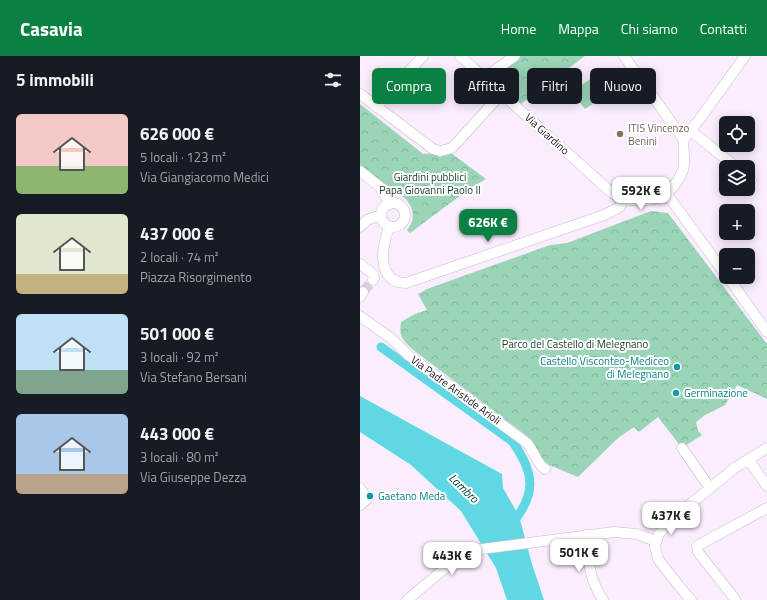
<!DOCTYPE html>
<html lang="it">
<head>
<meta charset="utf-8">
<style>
	:root { --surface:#171b24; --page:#242831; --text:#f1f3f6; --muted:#9ea1a6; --accent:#0b8043 }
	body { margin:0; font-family:"Titillium Web",sans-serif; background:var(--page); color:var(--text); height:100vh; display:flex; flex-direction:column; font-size:15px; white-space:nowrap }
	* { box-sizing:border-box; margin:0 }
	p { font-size:13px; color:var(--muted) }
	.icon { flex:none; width:22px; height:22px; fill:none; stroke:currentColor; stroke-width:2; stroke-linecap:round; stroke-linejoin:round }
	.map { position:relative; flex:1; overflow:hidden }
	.sheet { display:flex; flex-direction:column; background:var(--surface); width:360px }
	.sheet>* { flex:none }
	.top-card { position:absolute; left:12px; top:12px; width:335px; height:36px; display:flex; gap:8px }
	.controls { position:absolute; left:359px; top:60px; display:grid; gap:8px }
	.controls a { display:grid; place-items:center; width:36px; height:36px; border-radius:6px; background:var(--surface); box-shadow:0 2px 10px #0003; font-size:20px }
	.price { position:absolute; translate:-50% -34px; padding:0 9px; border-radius:8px; background:#fff; color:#222; font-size:13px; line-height:26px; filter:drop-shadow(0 1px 2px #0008) }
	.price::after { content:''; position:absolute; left:50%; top:24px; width:12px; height:9px; margin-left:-6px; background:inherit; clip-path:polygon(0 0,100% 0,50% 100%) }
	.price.active { background:var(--accent); color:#fff }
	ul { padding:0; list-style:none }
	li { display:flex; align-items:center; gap:12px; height:100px; padding:0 16px }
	li span { display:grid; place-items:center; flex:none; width:112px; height:80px; border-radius:6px; color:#555 }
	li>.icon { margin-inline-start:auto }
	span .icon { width:48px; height:48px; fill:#fffc; stroke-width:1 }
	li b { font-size:17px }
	h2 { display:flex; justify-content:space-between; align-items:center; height:48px; padding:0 16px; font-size:17px }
	.chip { padding:0 14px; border-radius:6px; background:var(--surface); box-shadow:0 2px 10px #0003; font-size:14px; line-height:36px }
	.chip.active { background:var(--accent); color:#fff }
	header { display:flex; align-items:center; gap:24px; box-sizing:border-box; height:56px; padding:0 20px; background:var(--accent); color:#fff }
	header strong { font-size:19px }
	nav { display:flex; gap:22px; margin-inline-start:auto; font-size:14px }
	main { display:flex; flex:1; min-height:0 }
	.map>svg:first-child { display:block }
	.park { fill:url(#park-crowns) }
	.pitch { fill:#9ad5b7 }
	.water { fill:#60d8e4 }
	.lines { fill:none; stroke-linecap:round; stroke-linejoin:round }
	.canal { stroke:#60d8e4; stroke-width:9 }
	.street-tunnel { stroke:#d9cddd; stroke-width:10; stroke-dasharray:10 5; stroke-linecap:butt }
	.street-casing { stroke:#ccb6d1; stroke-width:11 }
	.street { stroke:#fff; stroke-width:10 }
	.education-dot { fill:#8d6e63; stroke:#fff; stroke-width:1.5 }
	.culture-dot { fill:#0f9aa8; stroke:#fff; stroke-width:1.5 }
	.labels { text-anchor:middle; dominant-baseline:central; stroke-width:4; stroke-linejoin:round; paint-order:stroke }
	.education-label { font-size:11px; fill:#785e54; stroke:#fff; text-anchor:start }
	.street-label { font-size:11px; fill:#1f1721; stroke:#fff }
	.park-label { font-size:11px; fill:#153d2b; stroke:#fff }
	.culture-label { font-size:11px; fill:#0d838f; stroke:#fff; text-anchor:start }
	.water-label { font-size:12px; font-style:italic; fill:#003b40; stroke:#fff }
</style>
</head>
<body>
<header>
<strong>Casavia</strong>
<nav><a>Home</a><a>Mappa</a><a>Chi siamo</a><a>Contatti</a></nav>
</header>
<main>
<section class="sheet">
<h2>5 immobili<svg class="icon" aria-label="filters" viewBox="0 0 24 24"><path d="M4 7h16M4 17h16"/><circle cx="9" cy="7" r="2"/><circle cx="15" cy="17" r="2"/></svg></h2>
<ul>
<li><span style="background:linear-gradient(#f6c9c9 65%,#8fb573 0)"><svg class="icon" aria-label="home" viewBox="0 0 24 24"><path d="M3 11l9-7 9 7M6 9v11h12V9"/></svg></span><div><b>626 000 €</b><p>5 locali · 123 m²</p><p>Via Giangiacomo Medici</p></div></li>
<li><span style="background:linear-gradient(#dfe7d0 75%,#c2b280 0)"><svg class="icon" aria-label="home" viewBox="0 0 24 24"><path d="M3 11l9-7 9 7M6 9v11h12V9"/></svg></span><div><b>437 000 €</b><p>2 locali · 74 m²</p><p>Piazza Risorgimento</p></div></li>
<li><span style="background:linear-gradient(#bfe0f5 70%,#7fa58c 0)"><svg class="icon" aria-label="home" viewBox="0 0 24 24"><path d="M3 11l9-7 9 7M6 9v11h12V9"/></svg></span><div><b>501 000 €</b><p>3 locali · 92 m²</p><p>Via Stefano Bersani</p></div></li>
<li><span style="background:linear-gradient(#a9c7e8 75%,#b9a48a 0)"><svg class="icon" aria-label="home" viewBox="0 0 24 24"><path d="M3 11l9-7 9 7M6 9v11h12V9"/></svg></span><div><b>443 000 €</b><p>3 locali · 80 m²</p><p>Via Giuseppe Dezza</p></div></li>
</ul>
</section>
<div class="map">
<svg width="407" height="544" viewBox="0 0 407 544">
	<defs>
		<pattern id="park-crowns" width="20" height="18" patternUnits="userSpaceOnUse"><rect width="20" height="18" fill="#9ad5b7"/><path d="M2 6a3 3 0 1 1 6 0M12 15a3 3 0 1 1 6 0" fill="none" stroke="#84b69d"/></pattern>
	</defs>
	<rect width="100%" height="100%" fill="#faedfe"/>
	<!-- park -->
	<path class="park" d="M155,0H225L161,48L128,18Z
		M0,48L63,98L74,97L79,101L88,99L91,97L126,123L112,131L50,177L47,174C56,164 54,153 46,143L0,110Z
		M291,155L308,157L407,288V343L377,329L365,349L345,359L336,366L338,375L342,379L322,392L298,361L279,376L274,371L258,382L218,421L189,409L184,405L167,380L52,293C42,283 39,281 41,266L55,258L67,254L58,238L67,233L190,189L207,187Z"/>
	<!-- pitch -->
	<path class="pitch" d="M241,16L255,33L225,53L211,36Z"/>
	<!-- water -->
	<path class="water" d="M0,340L142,418L143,432L159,460L172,508L184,544H147L136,512L101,455L51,409L0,376Z"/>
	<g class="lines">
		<!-- canal -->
		<path class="canal" d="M21,291L152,385C175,417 177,438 151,469"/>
		<!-- street-tunnel -->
		<path class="street-tunnel" d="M3,236L13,224"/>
		<!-- street casing -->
		<g class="street-casing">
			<path id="street" d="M100,0L252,137C266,147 294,147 307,137C314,131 320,122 323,114C326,104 322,91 324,84C326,79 335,69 339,64C354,43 370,21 385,0
				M264,0L324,84
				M125,21L155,0
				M0,38L73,93L80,95L92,92L142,37
				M16,51L63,0
				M331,75L376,111
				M0,115L20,131L30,148
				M388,121L391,124
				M306,137L366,219
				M21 159a12 12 0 1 1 24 0a12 12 0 1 1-24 0Z
				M30,170C21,189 16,227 46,227L244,159L260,151L263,143
				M0,171L7,164L21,159
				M0,208L13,218L14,222L13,224
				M368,221L407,276
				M0,241L3,236
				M0,260L32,283L48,299L167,387C174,395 177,408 185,413
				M322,392L350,432
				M388,403L407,430
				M0,432L7,443L0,449
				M226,479C229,505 228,521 243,544
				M375,543L338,496L337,490L407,452
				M47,544L95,504L103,498L114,494L254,476L277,478L296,485
				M331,544L319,530L298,503L295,490L299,478L311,464L376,411L407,392"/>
		</g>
		<!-- street -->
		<use href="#street" class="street"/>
	</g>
	<!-- markers -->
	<circle class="education-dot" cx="260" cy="78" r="4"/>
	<g class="culture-dot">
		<circle cx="317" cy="311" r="4"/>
		<circle cx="316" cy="337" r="4"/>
		<circle cx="10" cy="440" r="4"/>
	</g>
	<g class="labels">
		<!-- education labels -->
		<g class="education-label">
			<text x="268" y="72">ITIS Vincenzo<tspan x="268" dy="13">Benini</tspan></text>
		</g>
		<!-- street labels -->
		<g class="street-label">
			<text transform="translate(187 78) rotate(42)">Via Giardino</text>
			<text transform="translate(96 334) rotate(36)">Via Padre Aristide Arioli</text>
		</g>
		<!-- park labels -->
		<g class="park-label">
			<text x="70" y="121">Giardini pubblici<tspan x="70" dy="13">Papa Giovanni Paolo II</tspan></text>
			<text x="215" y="288">Parco del Castello di Melegnano</text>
		</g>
		<!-- culture labels -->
		<g class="culture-label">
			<text x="309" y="305" text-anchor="end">Castello Visconteo-Mediceo<tspan x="309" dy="13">di Melegnano</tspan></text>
			<text x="324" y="337">Germinazione</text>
			<text x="18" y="440">Gaetano Meda</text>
		</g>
		<!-- water labels -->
		<g class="water-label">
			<text transform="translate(104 432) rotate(44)">Lambro</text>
		</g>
	</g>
</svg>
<div class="controls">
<a><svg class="icon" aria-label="locate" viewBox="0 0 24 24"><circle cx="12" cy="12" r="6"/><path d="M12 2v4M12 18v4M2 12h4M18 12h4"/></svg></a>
<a><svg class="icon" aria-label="layers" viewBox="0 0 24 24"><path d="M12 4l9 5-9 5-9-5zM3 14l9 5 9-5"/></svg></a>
<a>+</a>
<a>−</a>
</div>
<b class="price" style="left:281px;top:155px">592K €</b>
<b class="price active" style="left:128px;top:187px">626K €</b>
<b class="price" style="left:311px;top:480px">437K €</b>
<b class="price" style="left:219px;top:517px">501K €</b>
<b class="price" style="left:92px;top:520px">443K €</b>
<div class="top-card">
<a class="chip active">Compra</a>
<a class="chip">Affitta</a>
<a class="chip">Filtri</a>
<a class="chip">Nuovo</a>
</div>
</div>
</main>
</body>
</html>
